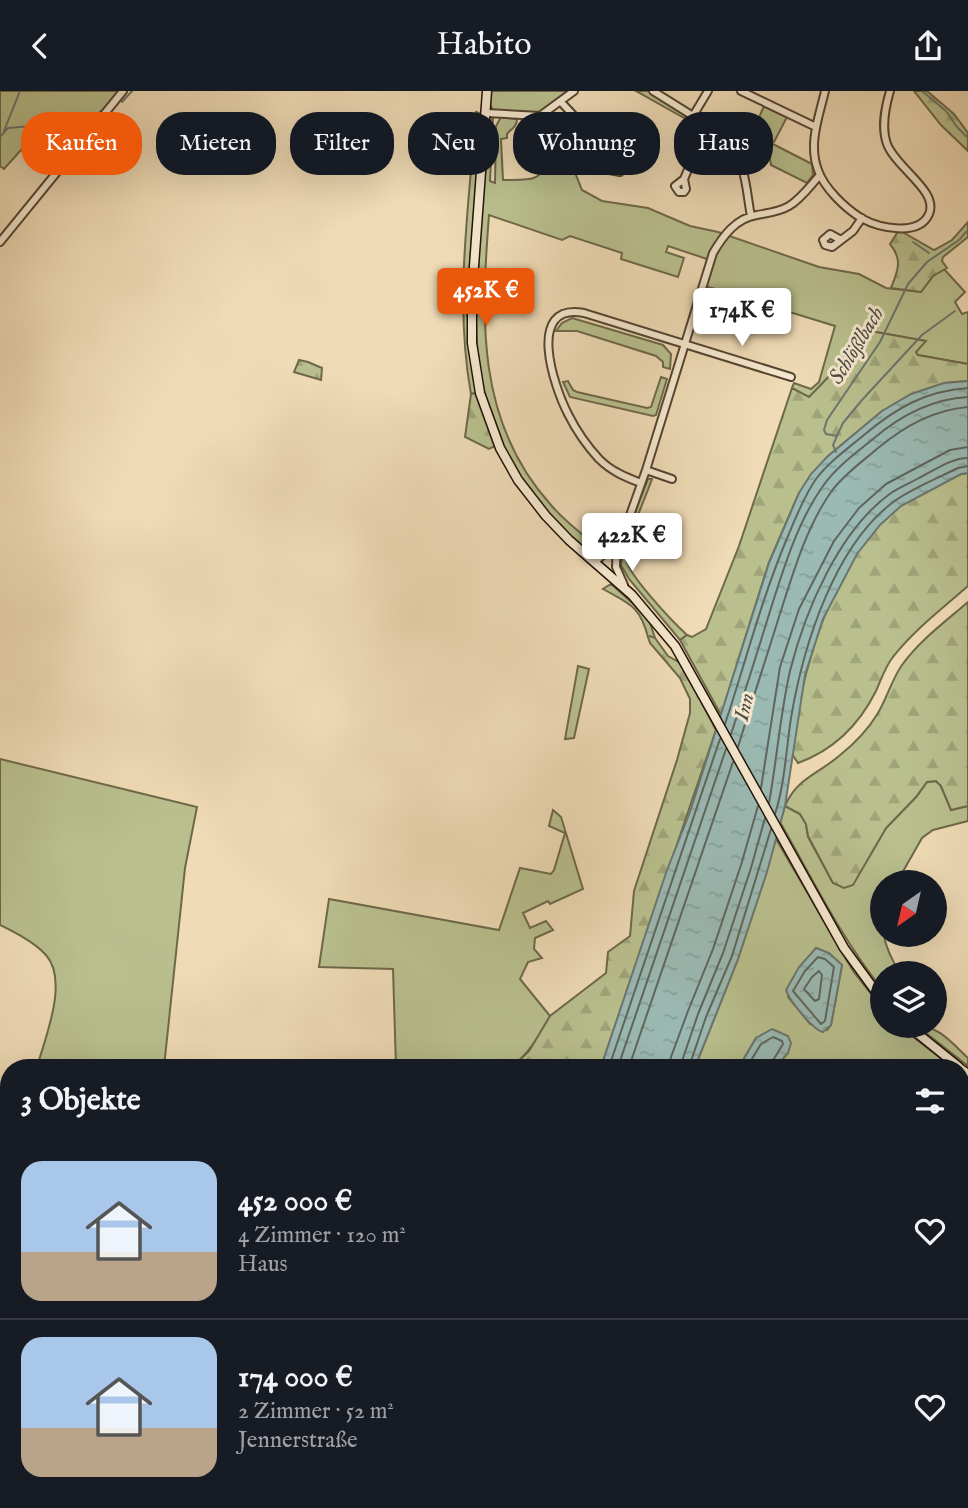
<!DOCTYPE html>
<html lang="de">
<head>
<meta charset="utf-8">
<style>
	:root { --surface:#171b24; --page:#242831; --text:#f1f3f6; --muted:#9ea1a6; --line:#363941; --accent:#ea580c }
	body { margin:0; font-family:"IM FELL English",serif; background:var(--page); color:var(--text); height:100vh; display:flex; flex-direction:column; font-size:26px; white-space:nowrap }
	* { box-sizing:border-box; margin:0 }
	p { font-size:23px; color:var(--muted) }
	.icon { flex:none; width:38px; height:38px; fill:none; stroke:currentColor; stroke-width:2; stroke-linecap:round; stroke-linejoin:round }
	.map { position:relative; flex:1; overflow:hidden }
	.sheet { position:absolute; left:0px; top:968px; width:970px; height:450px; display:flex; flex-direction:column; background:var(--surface); border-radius:28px 28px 0 0; box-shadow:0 7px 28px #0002 }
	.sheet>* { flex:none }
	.hud { position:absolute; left:21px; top:21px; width:928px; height:63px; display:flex; gap:14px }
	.needle { width:46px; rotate:214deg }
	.fabs { position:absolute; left:870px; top:779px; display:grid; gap:14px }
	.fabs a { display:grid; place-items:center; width:77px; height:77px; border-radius:50%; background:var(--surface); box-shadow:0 7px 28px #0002; font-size:35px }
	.price { position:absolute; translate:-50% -60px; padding:0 16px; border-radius:7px; background:#fff; color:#222; font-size:23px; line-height:46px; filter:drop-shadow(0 2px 4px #0008) }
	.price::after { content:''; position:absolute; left:50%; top:42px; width:21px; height:16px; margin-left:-10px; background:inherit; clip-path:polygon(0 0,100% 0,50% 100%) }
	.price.active { background:var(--accent); color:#fff }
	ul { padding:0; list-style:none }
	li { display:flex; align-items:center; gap:21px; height:175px; padding:0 21px }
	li+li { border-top:2px solid var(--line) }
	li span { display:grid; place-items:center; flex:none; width:196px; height:140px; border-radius:21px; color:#555 }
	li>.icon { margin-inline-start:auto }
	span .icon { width:84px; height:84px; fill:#fffc; stroke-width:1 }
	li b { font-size:30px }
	h2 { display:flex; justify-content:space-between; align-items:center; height:84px; padding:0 21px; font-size:30px }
	.pill { padding:0 24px; border-radius:28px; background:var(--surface); box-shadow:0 7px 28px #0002; font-size:24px; line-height:63px }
	.pill.active { background:var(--accent); color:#fff }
	header { display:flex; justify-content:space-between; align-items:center; height:91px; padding:0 21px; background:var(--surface); font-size:32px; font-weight:600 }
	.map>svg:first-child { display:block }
	.grass { fill:#b9c08e; stroke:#6e684a; stroke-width:2; fill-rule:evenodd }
	.forest { fill:url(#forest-firs); stroke:#6e684a; stroke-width:2 }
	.water { fill:url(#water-ripples); stroke:#6b766f; stroke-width:2 }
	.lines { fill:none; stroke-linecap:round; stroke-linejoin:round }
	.shore { stroke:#5e665e; stroke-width:2 }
	.stream { stroke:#6b766f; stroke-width:2 }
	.street-casing { stroke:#554432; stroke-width:10 }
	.secondary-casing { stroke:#221107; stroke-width:11 }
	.street { stroke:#f5e8cf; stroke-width:6 }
	.secondary { stroke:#f5e8cf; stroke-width:8 }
	.labels { text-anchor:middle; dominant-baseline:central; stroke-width:6; stroke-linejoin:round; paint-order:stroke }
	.water-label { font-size:21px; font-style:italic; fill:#4c4c44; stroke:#f5e8cf }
</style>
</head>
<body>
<header><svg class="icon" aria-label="back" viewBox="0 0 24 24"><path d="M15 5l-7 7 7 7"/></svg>Habito<svg class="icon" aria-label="share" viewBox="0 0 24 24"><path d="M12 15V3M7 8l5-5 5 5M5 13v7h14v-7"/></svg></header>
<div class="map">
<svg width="968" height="1417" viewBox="0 0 968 1417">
	<defs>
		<pattern id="forest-firs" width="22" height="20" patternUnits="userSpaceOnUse" patternTransform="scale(1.75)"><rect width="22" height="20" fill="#b9c08e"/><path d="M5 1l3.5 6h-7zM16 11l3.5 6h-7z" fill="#9fa479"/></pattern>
		<pattern id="water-ripples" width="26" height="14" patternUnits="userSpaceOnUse" patternTransform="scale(1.75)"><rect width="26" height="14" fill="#9bbab4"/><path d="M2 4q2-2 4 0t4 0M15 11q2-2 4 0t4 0" fill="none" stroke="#859f99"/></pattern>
	</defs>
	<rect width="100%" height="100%" fill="#efdbb5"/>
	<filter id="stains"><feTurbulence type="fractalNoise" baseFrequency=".00286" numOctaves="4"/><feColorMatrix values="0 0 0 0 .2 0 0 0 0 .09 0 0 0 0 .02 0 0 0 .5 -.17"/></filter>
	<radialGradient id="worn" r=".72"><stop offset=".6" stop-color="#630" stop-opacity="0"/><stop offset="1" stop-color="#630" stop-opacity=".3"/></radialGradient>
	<!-- grass -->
	<path class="grass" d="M0,0H120L74,60L57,47L45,60L21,59L4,78L0,75Z
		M490,0H570L541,22L494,20L490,14Z
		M636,0H650L686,24L684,27Z
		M764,15L787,26L774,51L753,40Z
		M476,21L482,23C477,116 459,209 476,302L471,303C454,210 469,115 476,21Z
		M501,26L517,28C517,36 511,38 507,43V47L501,48L503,89C544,89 545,89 542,47H517L525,30L530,33L544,32L564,54L582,99L602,110L648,117L690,135L718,141L819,176L859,183L886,197L921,201L933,185L944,178L965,201L955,211L962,223L968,221V273L917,264L915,261L925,250L859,238L849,260L839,275L809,307L792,297L794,292L811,298L819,291L835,235L705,195L713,170L668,155L666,161L684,167L678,186L621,168L622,162L570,145L562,149L489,124C481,228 476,331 551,414C566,432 586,446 603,460L597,464L592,462C572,449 554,430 538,411C447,301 479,163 489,32L493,27L490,90L495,92L496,35Z
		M767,50L812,73L813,84L807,92L771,74Z
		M604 67a10 10 0 1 1 20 0a10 10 0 1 1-20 0Z
		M572,227L663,254L671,263L670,278L663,276V271L656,265L577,240H556L562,232Z
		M661,286L667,288L656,324L653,325L570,306L563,291L568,290L573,299L577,301L647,317L651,316Z
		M648,388H652C646,406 625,451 626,467C626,482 674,532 687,544L680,549L629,488L621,474L624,449Z
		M611,493L648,526L655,547L648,546C640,515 630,513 603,498Z
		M578,575L589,578L574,647L565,648Z
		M0,668L197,716L185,777L164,976H37C45,947 69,890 46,864C34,851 16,842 0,834Z
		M936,690L941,695L951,719L968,715V730L933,739L922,747L897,791H882C882,831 878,847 900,882H882V898C841,847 812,787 780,731L785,715L800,723L806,733L808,746L833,792L853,793L886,737L916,706L927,691Z
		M553,719L561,726L583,798L550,813L548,810L523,822L530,837L546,830L553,839L535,847L534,858L542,867L528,871L520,888L550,925C540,945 529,962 512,976H396L393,878L319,876L329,808L499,839L520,777L551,783L554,779L565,742L549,735Z
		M776,748L853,880L882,917V934L899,935L952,976L855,975V976H776L777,975L756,947L739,976H695L738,868ZM816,857L829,862L842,874L831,934L827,939L810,933L788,906Z
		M917,935C938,934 953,953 968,967V975Z
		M961,983L968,988V1199L961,1196Z
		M9,1055V1409H209L225,1413L268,1411L272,1417H0V1059Z"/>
	<!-- forest -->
	<path class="forest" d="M914,0H927L954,23L968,42V60L941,34Z
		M968,131V146L943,166L942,170L947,177L933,185L921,201L891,197C898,179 903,169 890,153L899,139L934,159L952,149Z
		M859,238L926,250L916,261L918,264L968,273V290L944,292L882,320L827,366L799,402L769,471L721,624L680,549L687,544L692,546L706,538L739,455L792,297L809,306L839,275L849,260Z
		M299,269L308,271L322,277L321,289L294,281Z
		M476,302L495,355L489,358L465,346L471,303Z
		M968,382V495C942,518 914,539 893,566C885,576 881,589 876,600C859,634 834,659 798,672L792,663C797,636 799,609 806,583C821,524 849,454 899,416C917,402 941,393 961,383Z
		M968,511V715L951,719L941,695L936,690L927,691L916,706L886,737L853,794L844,797L833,792L808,745L806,733L800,723L785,715C796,688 818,683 839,665C854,653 868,639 878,622C887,607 892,588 902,574C920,549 945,531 968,511Z
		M650,545L655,547L668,565L682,573L716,639L601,976H512L529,960L550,925L606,882L608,861L630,845L634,800L677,669L690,622V608L680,587L650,552L648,546Z
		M209,1409H374L367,1417H272L267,1411L237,1415Z
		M462,1409H517L515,1417H455Z"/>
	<!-- water -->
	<path class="water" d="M968,290V382L961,383L901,415L880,434L857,463L823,528L805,584L785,715L767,781L738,868L695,976H601L667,779L690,721L769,472L799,402L811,383L827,366L882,320L911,303L944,292Z
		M816,857L829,862L842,874L831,934L823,941C813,939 789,909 786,899L799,876Z
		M772,938L788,945L791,952L788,962L777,975L739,976L756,947Z
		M374,1409H462L455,1417H367Z"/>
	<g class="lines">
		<!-- shore -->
		<path class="shore" d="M725,633C746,570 762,506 788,445C796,426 804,405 816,388C829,371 847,358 864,344C896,317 925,300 968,297
			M731,643C745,601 758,559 771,517C784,476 798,430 823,395C836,376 856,362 873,348C901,324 931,308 968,306
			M738,656C751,613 765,571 778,529C792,486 805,438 831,401C843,384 862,371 878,357C905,335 933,319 968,316
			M761,697L780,576L799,518L834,450L859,417L886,393L950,359L968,356
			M769,712C777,668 780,624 790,580C805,520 839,439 891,402C900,396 910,392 919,387C935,379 951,367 968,367
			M775,723C785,692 786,659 791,627C803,556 834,453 896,409C915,396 938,387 958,377L968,375
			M818,866L825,868L834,876L825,930L821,933L793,900L805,880Z
			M819,880L822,884L819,908L815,910L804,898L812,886Z
			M609,976L720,648
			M618,976L726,658
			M629,976L733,671
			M670,976L671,966L688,920L713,858L741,774L758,715
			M680,976L698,923L723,862L751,777L765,727
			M689,976L706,926L732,865L771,738
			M747,976L761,953L773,946L782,950L783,953L772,971L771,976"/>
		<!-- stream -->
		<path class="stream" d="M922,0L946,20L957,36L968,47
			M122,11L132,0
			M4,40L20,0
			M0,46L8,37L32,35
			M71,49L101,20
			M913,151L929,162
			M837,345L843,332L862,309L922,244L955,220
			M836,361L833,354L837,345L826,343L824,339L827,329L880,251L908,193L927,171L959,149L968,139"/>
		<!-- street casing -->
		<g class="street-casing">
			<path id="street" d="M653,0L693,25
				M708,0L693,25L692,33C700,43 713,47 725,54C747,67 746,102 751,125
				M741,0L816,36
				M825,0C819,26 808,53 818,79C824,97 845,117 861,127C879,137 919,146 929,123C939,100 896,77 887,53C881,36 885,17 890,0
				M561,11L589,41L607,52L601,74L604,78L620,81L624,74L627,60L607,52
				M487,22L540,25L574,0
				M684,88L686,98L684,101H679L675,95L684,88L703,43
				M841,149L830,143L823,149L825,154L832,156L853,140L862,127
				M0,151L123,0
				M646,379L672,388
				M641,392C625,386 611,380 599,368C587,355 576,339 568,323C554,296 525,211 584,222L791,286
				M595,471L617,451
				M624,494L616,476L617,451L629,427L646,379L713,162C723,145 736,127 757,124C768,122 779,121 789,115C801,108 810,95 820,84"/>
		</g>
		<!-- secondary casing -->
		<g class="secondary-casing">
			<path id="secondary" d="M487,0L472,202V252L480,302L500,357L518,389L546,425L569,449L632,504L675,555L844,857L882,909
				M907,934L959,976
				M961,978L968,983"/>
		</g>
		<!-- street -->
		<use href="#street" class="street"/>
		<!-- secondary -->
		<use href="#secondary" class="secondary"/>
	</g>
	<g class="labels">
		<!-- water labels -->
		<g class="water-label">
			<text transform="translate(857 255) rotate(-59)">Schlößlbach</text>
			<text transform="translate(745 616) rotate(-76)">Inn</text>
		</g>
	</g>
	<rect width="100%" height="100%" filter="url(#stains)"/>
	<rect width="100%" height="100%" fill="url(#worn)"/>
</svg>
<div class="fabs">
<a><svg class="needle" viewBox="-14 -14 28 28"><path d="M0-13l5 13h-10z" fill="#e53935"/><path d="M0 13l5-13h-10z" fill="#9ea1a6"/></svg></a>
<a><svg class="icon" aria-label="layers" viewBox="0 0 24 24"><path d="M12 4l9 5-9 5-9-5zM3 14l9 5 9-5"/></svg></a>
</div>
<b class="price active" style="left:486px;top:237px">452K €</b>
<b class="price" style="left:742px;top:257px">174K €</b>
<b class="price" style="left:632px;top:482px">422K €</b>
<div class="hud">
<a class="pill active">Kaufen</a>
<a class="pill">Mieten</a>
<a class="pill">Filter</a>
<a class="pill">Neu</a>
<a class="pill">Wohnung</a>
<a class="pill">Haus</a>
</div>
<section class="sheet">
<h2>3 Objekte<svg class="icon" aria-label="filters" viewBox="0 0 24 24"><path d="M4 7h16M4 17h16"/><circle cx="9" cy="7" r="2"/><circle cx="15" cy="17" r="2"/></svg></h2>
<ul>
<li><span style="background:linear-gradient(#a9c7e8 65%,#b9a48a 0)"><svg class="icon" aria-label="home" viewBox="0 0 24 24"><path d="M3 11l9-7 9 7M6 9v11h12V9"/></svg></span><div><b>452 000 €</b><p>4 Zimmer · 120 m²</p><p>Haus</p></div><svg class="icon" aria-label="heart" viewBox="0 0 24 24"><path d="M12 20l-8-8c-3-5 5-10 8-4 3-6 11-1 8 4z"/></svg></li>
<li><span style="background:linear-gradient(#a9c7e8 65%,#b9a48a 0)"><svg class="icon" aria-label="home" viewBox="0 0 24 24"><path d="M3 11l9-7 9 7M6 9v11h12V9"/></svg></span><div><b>174 000 €</b><p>2 Zimmer · 52 m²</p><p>Jennerstraße</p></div><svg class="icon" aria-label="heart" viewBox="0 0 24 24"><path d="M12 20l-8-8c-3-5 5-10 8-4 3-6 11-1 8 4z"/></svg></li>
</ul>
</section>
</div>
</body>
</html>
